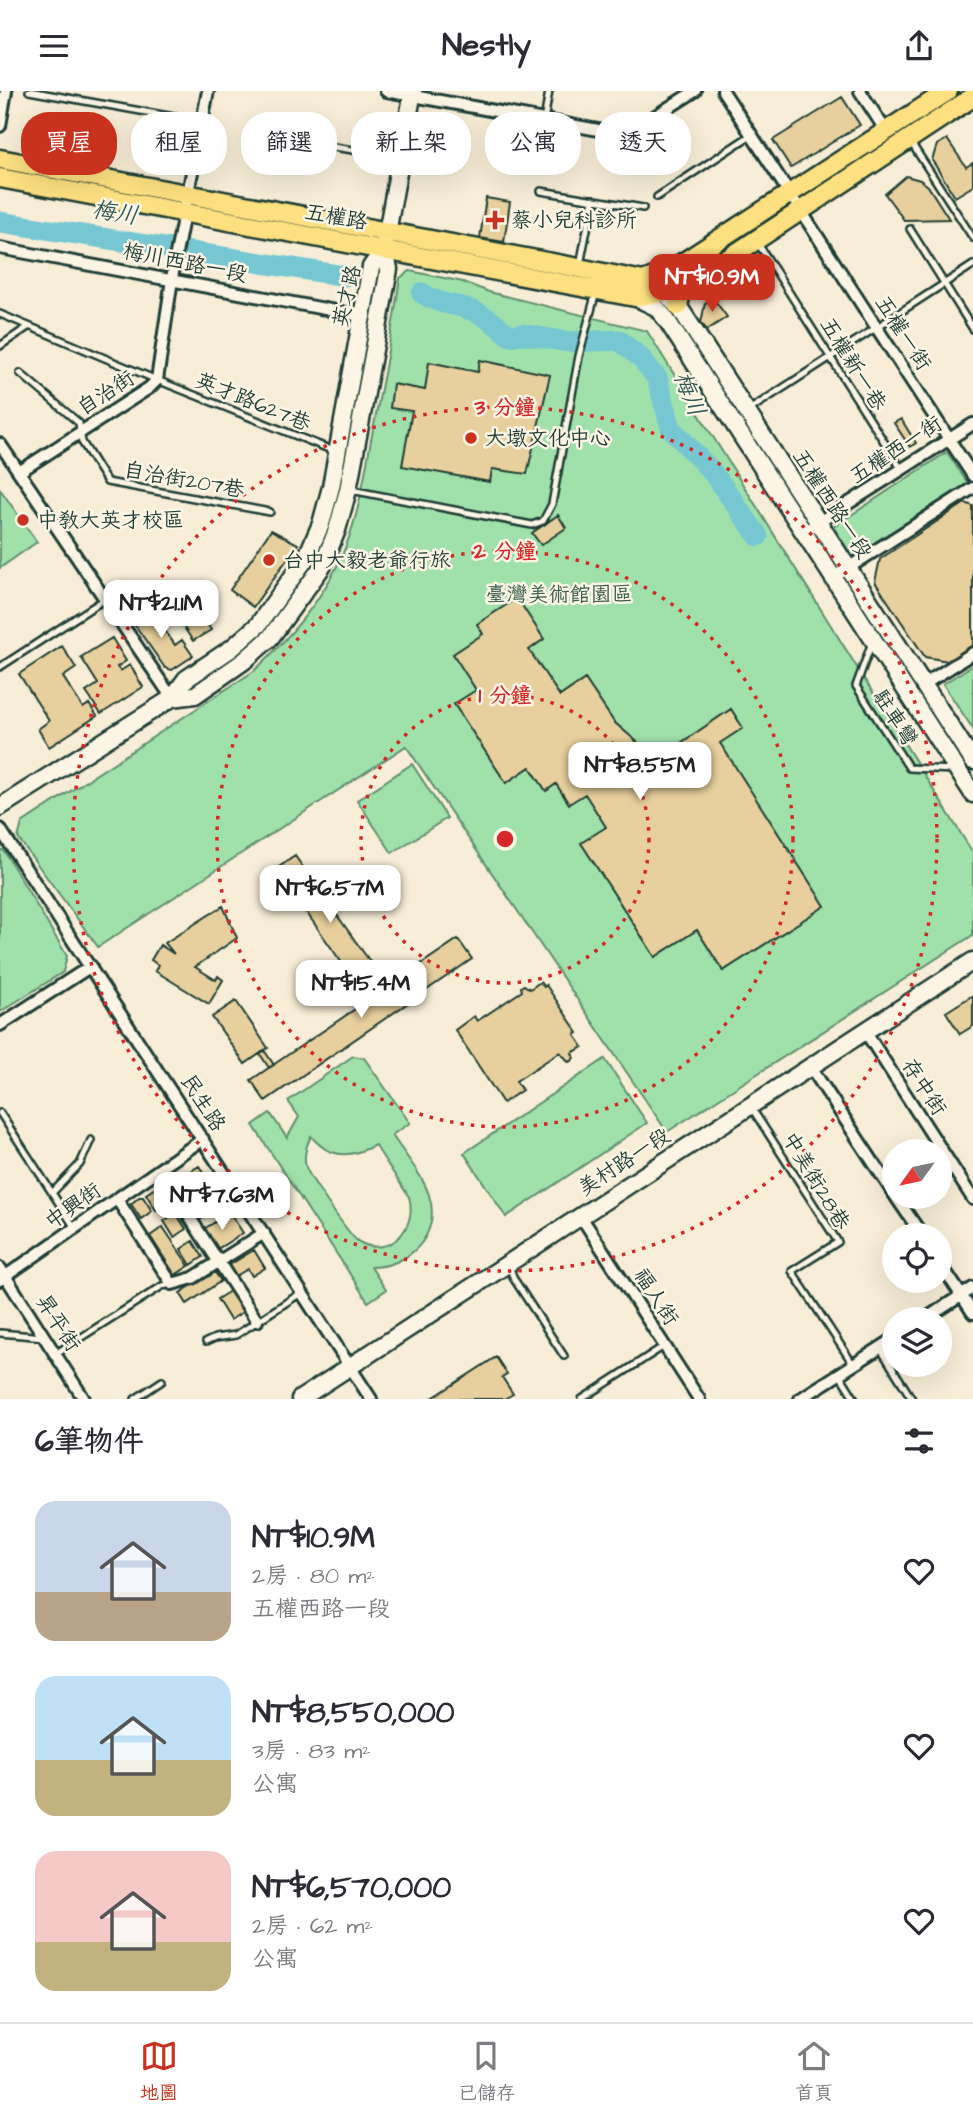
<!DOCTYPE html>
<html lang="zh-TW">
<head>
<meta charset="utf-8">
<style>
	:root { --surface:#fff; --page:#f7f7f7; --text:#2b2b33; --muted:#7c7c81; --line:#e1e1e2; --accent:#c8321e }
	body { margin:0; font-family:"Architects Daughter","LXGW WenKai TC",sans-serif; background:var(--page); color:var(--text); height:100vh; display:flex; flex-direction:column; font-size:26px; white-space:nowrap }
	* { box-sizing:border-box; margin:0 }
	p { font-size:23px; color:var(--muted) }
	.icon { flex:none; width:38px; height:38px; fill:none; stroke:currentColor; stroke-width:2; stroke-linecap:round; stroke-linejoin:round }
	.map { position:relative; height:1308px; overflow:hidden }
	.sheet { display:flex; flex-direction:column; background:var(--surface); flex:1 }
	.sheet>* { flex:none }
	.guide { position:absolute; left:21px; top:21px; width:931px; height:63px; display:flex; gap:14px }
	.needle { width:46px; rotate:237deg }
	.tools { position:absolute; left:882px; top:1048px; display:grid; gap:14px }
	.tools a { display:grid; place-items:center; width:70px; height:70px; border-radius:50%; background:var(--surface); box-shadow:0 7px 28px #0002; font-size:35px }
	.price { position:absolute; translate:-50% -60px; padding:0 16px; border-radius:14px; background:#fff; color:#222; font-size:23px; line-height:46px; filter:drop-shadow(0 2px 4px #0008) }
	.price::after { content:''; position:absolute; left:50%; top:42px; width:21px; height:16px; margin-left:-10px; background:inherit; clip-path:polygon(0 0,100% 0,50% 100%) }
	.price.active { background:var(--accent); color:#fff }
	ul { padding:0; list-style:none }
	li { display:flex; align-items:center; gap:21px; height:175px; padding:0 35px }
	li span { display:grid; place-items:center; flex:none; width:196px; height:140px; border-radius:21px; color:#555 }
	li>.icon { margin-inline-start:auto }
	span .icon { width:84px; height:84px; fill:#fffc; stroke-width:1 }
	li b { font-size:30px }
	h2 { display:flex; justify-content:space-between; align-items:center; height:84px; padding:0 35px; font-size:30px }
	.tag { padding:0 24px; border-radius:28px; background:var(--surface); box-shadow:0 7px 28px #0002; font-size:24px; line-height:63px }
	.tag.active { background:var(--accent); color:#fff }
	header { display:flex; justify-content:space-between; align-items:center; height:91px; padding:0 35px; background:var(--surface); font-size:32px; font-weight:700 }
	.menu { display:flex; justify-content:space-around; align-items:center; height:98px; border-top:2px solid var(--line); background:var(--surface); font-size:19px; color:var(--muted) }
	.menu a { display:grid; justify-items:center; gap:4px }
	.menu .active { color:var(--accent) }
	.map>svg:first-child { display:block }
	.green { fill:#a0e1ab; stroke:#608f70; stroke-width:2; fill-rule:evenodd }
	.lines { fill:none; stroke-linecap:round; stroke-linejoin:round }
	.river { stroke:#77c7d2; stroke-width:21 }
	.building { fill:#e8d09e; stroke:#1f3d34; stroke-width:2 }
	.lane-casing { stroke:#1f3d34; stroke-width:10 }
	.street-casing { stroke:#1f3d34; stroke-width:16 }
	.secondary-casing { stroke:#1f3d34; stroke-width:21 }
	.primary-casing { stroke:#1f3d34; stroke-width:23 }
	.lane { stroke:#fcf5e5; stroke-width:5 }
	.street { stroke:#fcf5e5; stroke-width:10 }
	.secondary { stroke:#fcf5e5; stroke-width:16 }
	.primary { stroke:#fde080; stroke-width:18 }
	.ring { fill:none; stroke:#d62828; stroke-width:3.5; stroke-dasharray:3.5 7 }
	.poi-dot { fill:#c8321e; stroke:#fcf5e5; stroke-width:2.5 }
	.labels { text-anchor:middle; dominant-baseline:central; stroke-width:5; stroke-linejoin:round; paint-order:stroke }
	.street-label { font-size:21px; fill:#1f3d34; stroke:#fcf5e5 }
	.poi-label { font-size:21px; fill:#1f3d34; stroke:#fcf5e5; text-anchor:start }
	.park-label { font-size:21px; fill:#395e4c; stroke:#fcf5e5 }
	.water-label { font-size:23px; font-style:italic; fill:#315954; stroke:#fcf5e5 }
	.centre { fill:#d62828; stroke:#fcf5e5; stroke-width:3.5 }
	.ring-label { font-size:21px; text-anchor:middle; font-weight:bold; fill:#d62828; stroke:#fcf5e5; stroke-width:5; stroke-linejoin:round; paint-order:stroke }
</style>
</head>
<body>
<header><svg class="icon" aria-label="menu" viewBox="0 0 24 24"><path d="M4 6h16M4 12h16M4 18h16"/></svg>Nestly<svg class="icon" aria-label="share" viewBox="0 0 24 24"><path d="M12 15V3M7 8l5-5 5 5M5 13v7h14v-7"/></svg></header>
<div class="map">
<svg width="973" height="1308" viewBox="0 0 973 1308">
	<rect width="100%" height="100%" fill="#f8eed7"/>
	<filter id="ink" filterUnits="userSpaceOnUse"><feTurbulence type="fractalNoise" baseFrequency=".0143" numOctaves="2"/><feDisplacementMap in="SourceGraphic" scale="14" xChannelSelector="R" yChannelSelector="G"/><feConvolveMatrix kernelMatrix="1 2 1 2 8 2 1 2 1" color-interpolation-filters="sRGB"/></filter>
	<g filter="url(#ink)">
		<!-- green -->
		<path class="green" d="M410,180L463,191L489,201L647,240L973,762V844L667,1041L406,655L98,856L18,747L22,732L254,580C286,550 316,517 336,477C357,436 363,394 371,349C382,295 392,241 400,187Z
			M947,361L970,396L856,471L833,436Z
			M0,398L37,451L0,477Z
			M973,574V638L943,593Z
			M412,673L447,727L392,762L357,709Z
			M0,758L4,760L67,865L63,881L0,921Z
			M353,965L364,967L410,1032L392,1044C404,1063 422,1083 429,1104C442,1143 409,1176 371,1176L386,1199L368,1211L253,1034L270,1022L287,1047L299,1026L288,1010ZM311,1045C330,1068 350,1067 375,1054L409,1106C418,1136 390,1168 359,1151C351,1147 309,1086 306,1076C303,1065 306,1055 311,1045Z
			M605,968L647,1032L506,1126L464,1062Z"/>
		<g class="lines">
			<!-- river -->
			<path class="river" d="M0,131L345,185
				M422,202C442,215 452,212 471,219C487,225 498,235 510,245L522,243L568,251L619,249L640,266L657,287L671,337L713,382L758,445"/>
		</g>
		<!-- building -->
		<path class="building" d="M842,6L860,34L791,77L773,49Z
			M947,48L966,76L973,72V95L955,106L932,69L937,54Z
			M906,85L920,89L928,95L949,128L904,129L885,103Z
			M486,107L510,111L504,151L480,147Z
			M713,207L727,226L707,239L701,232L705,212Z
			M480,269L550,284L527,383L492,378L490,391L402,375L412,320L390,317L393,293L425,299L429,271L478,281Z
			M901,328L916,352L910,356L894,332Z
			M965,412L973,415V554L948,570L925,566L875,491L880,468Z
			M558,424L566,437L541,454L532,442Z
			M271,439L298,453L253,516L230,499Z
			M186,501L211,539L193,550L168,513Z
			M517,507L544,548L529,559L560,605L585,588L614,631L657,668L731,618L743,637L720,652L825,815L723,880L697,839L655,866L581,752L606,736L585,703L569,713L556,693L546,700L530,676L506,692L454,613L476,599L453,563L483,543L477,533Z
			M148,515L175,554L182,549L193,565L172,579L165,577L130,527Z
			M112,547L126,570L117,576L120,580L130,574L143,596L101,623L86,601L98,593L81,566Z
			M62,555L76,577L63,586L83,617L89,613L97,625L49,656L38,638L49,630L19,583Z
			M295,765L383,889L363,902L276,778Z
			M223,815L237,847L195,876L216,889L218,885L223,889L209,913L155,880L158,874L151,869L160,854L174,863L165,852Z
			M458,848L472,868L265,1010L251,989Z
			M540,891L544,896L546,894L578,942L575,944L583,956L572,962L574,966L572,970L569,971L560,961L516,990L522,999L503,1012L455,939L474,925L477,930L522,900L521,896L524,894L530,898Z
			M973,904V935L960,943L946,921Z
			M236,910L268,957L245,973L212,926Z
			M264,959L274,974L269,977L260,963Z
			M199,1075L212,1094L202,1101L199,1095L196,1097L190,1088L193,1086L189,1081Z
			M182,1081L191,1095L179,1103L170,1089Z
			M158,1095L168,1111L156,1119L146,1103Z
			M215,1099L228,1119L219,1126L215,1121L213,1122L205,1111L208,1109L205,1106Z
			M139,1106H143L152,1120L141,1128L131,1113Z
			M199,1106L210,1122L197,1131L186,1115Z
			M176,1122L186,1138L174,1146L164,1130Z
			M230,1122L243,1142L214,1160L202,1139Z
			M163,1136L189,1175L175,1184L150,1145Z
			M193,1150L203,1166L191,1174L181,1158Z
			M254,1159L265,1177L252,1185L248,1178L232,1187L226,1176Z
			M214,1180L221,1190L187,1213L180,1202Z
			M230,1200L243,1221L230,1229L217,1208Z
			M496,1266L507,1283L502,1286L513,1303L504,1308H431Z"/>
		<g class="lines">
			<!-- lane casing -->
			<g class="lane-casing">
				<path id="lane" d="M29,0L202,31
					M544,30L549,0
					M910,50L973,147
					M308,52L398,66
					M541,100L643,117
					M657,106L751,44
					M910,138L973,238
					M757,151L902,379
					M580,174L593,108
					M0,223L157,289L334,360
					M0,255L28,236
					M20,282L79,332L82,351L107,391L270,421
					M749,319L973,174
					M351,399L532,434L543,430L552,413L579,265L596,201
					M871,554L856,595L909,677L954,679
					M0,576L105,508
					M751,1016L838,1151L792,1180L853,1273
					M0,1022L75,1137
					M52,1102L80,1073L91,1049
					M509,1175L514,1188L564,1265
					M0,1242L44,1246
					M206,1251L215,1247L236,1244L301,1202
					M880,1257L912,1308
					M55,1263L162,1195L172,1193
					M840,1284L855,1308
					M135,1308L162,1290
					M582,1308L664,1255"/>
			</g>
			<!-- street casing -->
			<g class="street-casing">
				<path id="street" d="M386,0L620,43L635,38L695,0
					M723,0L973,385
					M860,0L886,40
					M0,35L6,0
					M0,157L362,225
					M0,353L19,381L149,297L157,289L175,168L208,0
					M19,381L172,607
					M805,440L973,333
					M834,486L973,397
					M923,594L973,562
					M0,738L371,1308
					M0,934L91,875
					M865,940L973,1108
					M810,975L894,1103
					M159,1079L257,1230
					M896,1106L922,1144
					M117,1108L172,1193L193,1187L264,1142
					M580,1124L699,1308
					M940,1172L973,1222
					M0,1177L84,1308
					M0,1189L203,1048
					M925,1228L973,1197
					M800,1308L894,1248"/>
			</g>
			<!-- secondary casing -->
			<g class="secondary-casing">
				<path id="secondary" d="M635,206L656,216L666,228L973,703
					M670,207L681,219L973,670
					M172,607L195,604L244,570L270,547L322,476L337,439L348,399L389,178L384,158
					M0,716L172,607L186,588L232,557L258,534L306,467L321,433L331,396L371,176L384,158L413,0
					M300,1308L973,870"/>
			</g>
			<!-- primary casing -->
			<g class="primary-casing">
				<path id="primary" d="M0,68L579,177L643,190L662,200
					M0,87L635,206L682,198L973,6
					M643,190L670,180L948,0
					M678,215L682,198"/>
			</g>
			<!-- lane -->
			<use href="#lane" class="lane"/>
			<!-- street -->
			<use href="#street" class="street"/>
			<!-- secondary -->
			<use href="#secondary" class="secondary"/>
			<!-- primary -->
			<use href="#primary" class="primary"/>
		</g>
	</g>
	<!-- distance rings -->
	<g class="ring">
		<circle cx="505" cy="748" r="144"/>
		<circle cx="505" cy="748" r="288"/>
		<circle cx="505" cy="748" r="432"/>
	</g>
	<!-- markers -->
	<g class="poi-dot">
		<path d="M491.5 118.5h7v7h7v7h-7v7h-7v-7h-7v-7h7z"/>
		<circle cx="471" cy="347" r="7"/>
		<circle cx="23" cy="429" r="7"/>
		<circle cx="269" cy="469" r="7"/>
	</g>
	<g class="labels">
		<!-- street labels -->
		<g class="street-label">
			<text transform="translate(336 126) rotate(10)">五權路</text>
			<text transform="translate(185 172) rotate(11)">梅川西路一段</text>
			<text transform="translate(347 205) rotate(-77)">英才路</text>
			<text transform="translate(903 242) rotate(57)">五權一街</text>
			<text transform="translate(853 273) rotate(58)">五權新一巷</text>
			<text transform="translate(106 302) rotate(-33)">自治街</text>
			<text transform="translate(253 311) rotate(22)">英才路627巷</text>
			<text transform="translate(896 359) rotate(-33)">五權西一街</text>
			<text transform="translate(184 389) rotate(10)">自治街207巷</text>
			<text transform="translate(832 413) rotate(57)">五權西路一段</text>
			<text transform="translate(895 627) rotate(57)">駐車彎</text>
			<text transform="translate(924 996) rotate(57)">存中街</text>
			<text transform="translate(203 1012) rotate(57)">民生路</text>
			<text transform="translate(624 1071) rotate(-33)">美村路一段</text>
			<text transform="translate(816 1090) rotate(59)">中美街28巷</text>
			<text transform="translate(73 1115) rotate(-35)">中興街</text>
			<text transform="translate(656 1206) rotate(57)">福人街</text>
			<text transform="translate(58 1232) rotate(57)">昇平街</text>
		</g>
		<!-- poi labels -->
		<g class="poi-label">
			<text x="511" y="129">蔡小兒科診所</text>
			<text x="485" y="347">大墩文化中心</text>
			<text x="37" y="429">中教大英才校區</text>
			<text x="283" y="469">台中大毅老爺行旅</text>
		</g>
		<!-- park labels -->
		<g class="park-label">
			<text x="559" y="503">臺灣美術館園區</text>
		</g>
		<!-- water labels -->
		<g class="water-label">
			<text transform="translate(115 122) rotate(9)">梅川</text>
			<text transform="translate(689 303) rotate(68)">梅川</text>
		</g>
	</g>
	<circle cx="505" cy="748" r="10" class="centre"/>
	<g class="ring-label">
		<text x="505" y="323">3 分鐘</text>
		<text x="505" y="467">2 分鐘</text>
		<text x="505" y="611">1 分鐘</text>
	</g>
</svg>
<div class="tools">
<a><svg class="needle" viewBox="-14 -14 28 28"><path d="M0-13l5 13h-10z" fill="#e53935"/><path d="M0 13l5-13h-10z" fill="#7c7c81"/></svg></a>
<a><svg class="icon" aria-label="locate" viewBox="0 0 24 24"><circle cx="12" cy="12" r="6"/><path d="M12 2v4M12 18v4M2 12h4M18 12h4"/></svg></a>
<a><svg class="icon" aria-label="layers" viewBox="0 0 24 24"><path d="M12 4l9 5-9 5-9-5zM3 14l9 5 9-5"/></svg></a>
</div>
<b class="price active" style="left:712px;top:223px">NT$10.9M</b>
<b class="price" style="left:161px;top:549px">NT$21.1M</b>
<b class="price" style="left:640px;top:711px">NT$8.55M</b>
<b class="price" style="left:330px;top:834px">NT$6.57M</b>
<b class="price" style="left:361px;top:929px">NT$15.4M</b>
<b class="price" style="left:222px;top:1141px">NT$7.63M</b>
<div class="guide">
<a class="tag active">買屋</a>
<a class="tag">租屋</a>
<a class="tag">篩選</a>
<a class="tag">新上架</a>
<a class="tag">公寓</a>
<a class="tag">透天</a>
</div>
</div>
<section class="sheet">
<h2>6筆物件<svg class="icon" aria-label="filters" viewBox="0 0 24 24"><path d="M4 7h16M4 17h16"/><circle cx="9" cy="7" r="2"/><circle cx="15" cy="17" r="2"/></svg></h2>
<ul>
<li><span style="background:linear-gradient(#c9d6e8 65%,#b9a48a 0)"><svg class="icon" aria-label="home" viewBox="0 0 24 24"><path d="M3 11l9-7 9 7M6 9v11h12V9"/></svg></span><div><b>NT$10.9M</b><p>2房 · 80 m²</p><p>五權西路一段</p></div><svg class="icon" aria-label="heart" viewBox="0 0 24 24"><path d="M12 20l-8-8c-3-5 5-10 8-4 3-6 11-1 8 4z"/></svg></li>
<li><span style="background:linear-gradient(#bfe0f5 60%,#c2b280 0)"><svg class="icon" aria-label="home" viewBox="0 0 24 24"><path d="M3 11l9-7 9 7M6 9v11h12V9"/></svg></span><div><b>NT$8,550,000</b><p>3房 · 83 m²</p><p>公寓</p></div><svg class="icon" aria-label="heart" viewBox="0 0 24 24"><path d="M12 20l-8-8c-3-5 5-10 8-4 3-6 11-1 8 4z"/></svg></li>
<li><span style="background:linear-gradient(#f6c9c9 65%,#c2b280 0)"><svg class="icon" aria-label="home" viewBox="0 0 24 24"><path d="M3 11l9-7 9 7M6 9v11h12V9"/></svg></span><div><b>NT$6,570,000</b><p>2房 · 62 m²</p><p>公寓</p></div><svg class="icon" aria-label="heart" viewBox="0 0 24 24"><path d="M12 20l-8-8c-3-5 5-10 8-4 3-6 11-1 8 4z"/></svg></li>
</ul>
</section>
<nav class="menu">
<a class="active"><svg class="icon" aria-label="map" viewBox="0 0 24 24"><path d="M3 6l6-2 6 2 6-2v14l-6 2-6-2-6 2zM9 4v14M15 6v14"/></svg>地圖</a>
<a><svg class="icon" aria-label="saved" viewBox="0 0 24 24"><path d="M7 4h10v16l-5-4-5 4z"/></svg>已儲存</a>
<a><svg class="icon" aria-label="home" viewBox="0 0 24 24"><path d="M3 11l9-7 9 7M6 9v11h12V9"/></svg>首頁</a>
</nav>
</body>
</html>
